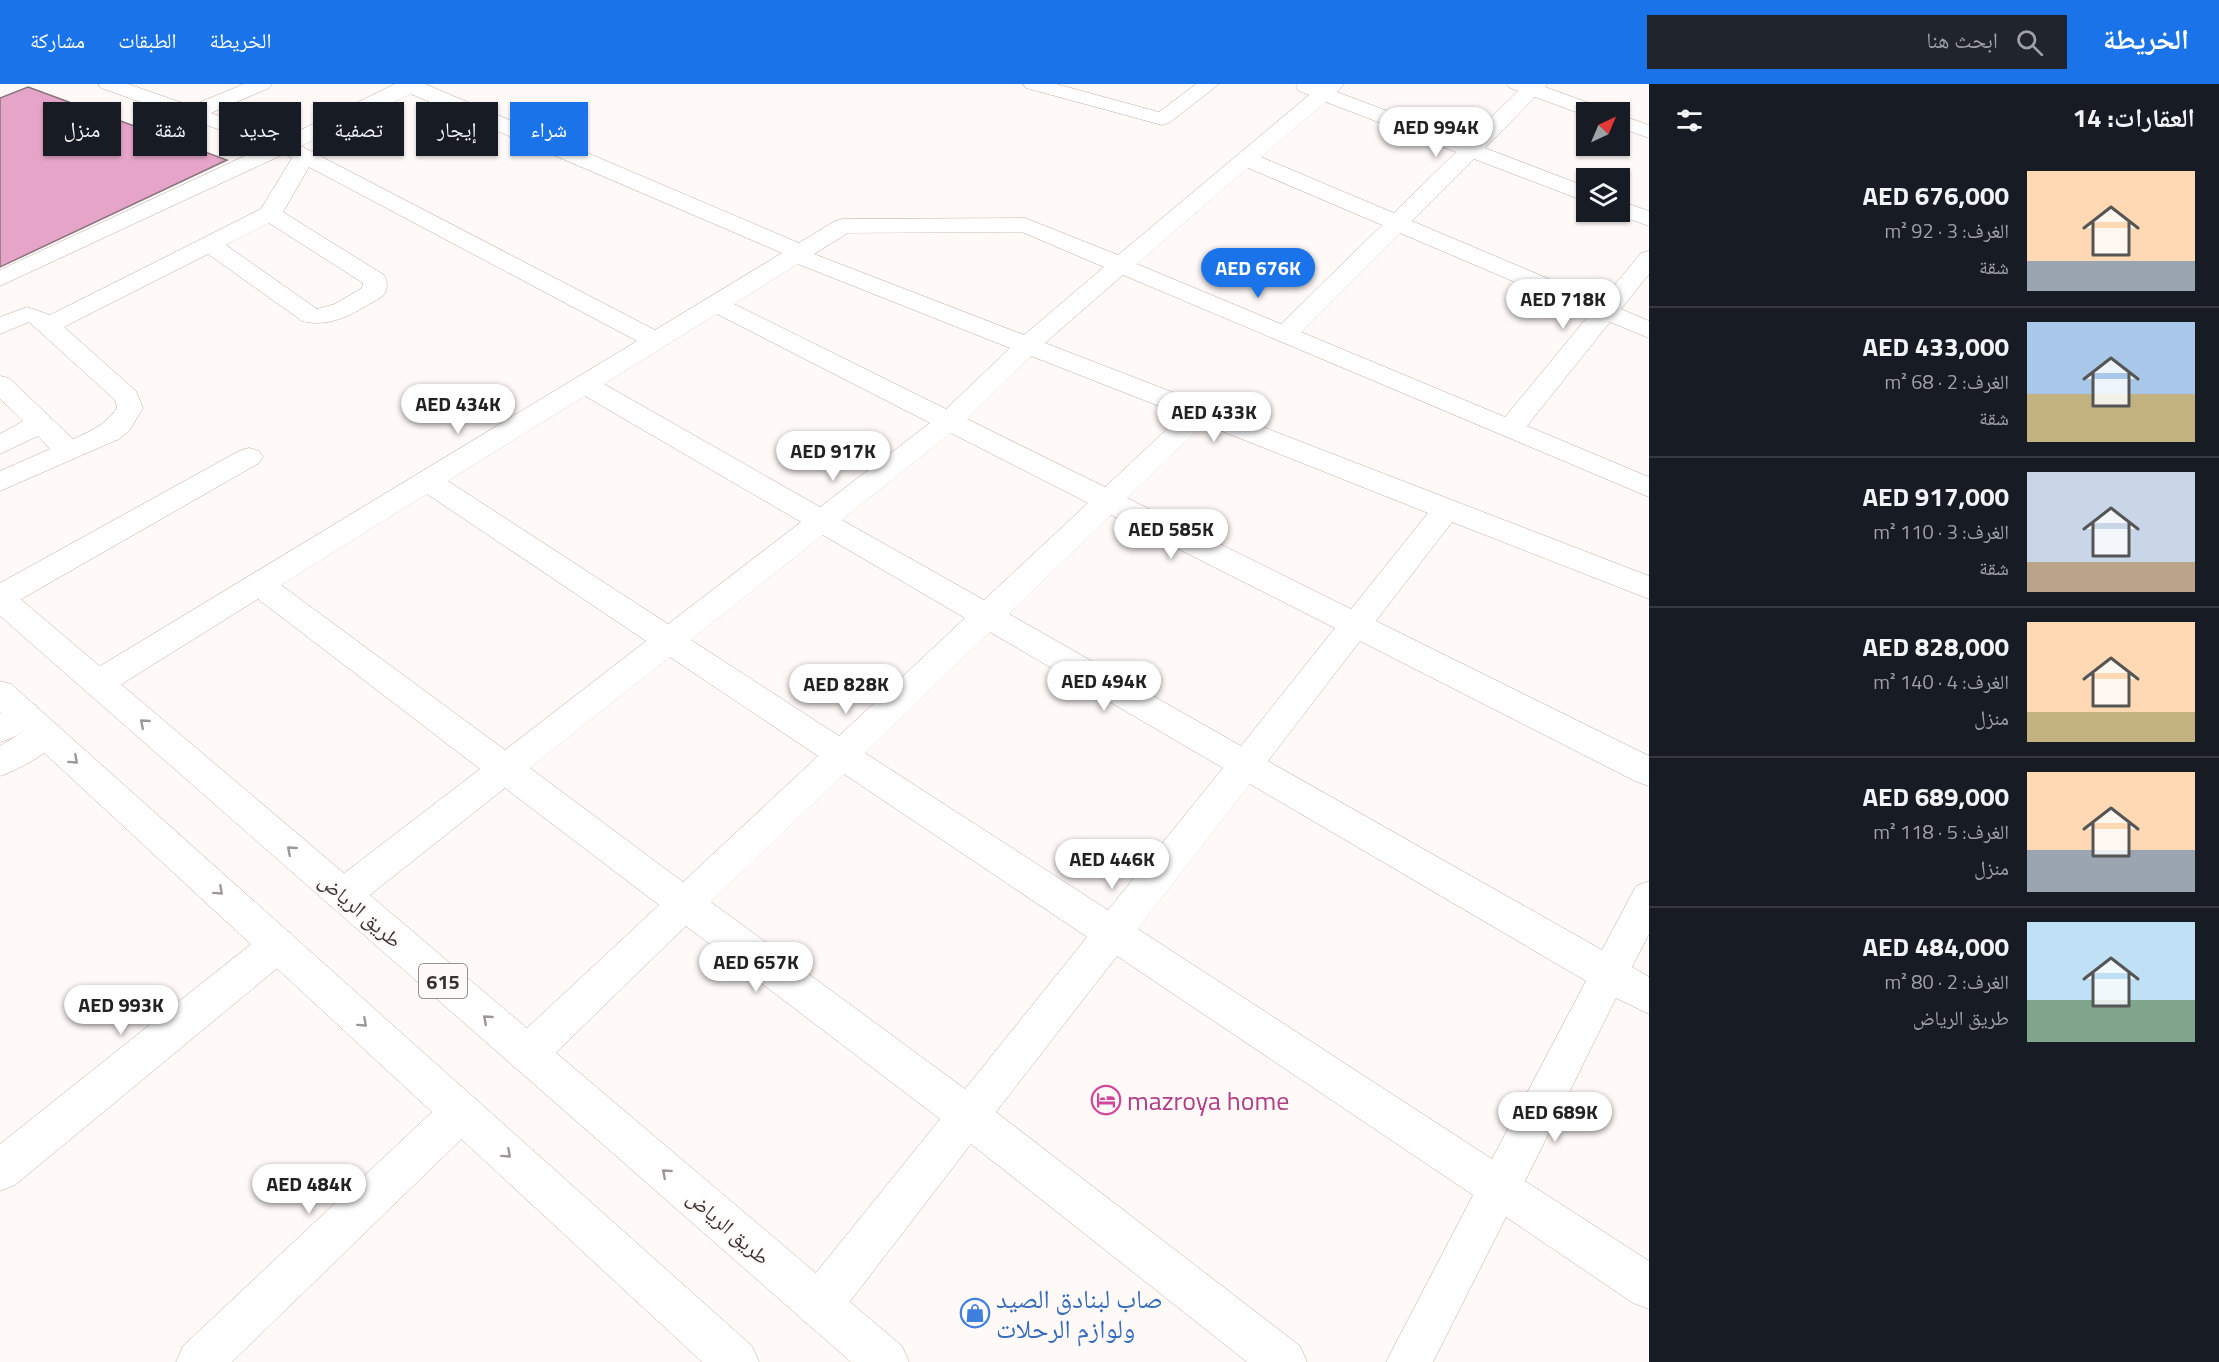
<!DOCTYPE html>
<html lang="ar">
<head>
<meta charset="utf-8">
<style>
	:root { --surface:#171b24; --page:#20242c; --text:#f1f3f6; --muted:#9ea1a6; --line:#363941; --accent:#1a73e8 }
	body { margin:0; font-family:"Titillium Web","Noto Naskh Arabic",sans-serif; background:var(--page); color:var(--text); direction:rtl; height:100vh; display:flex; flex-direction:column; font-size:22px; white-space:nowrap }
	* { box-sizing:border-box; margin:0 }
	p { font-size:20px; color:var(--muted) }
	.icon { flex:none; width:33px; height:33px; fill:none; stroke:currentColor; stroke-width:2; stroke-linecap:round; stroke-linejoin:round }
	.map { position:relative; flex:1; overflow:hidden; direction:ltr }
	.details { display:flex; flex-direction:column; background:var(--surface); width:570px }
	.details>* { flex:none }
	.hud { position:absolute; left:18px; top:18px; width:570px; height:54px; direction:rtl; display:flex; gap:12px }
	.needle { width:39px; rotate:44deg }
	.buttons { position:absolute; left:1576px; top:18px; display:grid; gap:12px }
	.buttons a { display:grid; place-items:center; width:54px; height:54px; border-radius:0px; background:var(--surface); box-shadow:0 2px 4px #0004; font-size:30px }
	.price { position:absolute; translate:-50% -51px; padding:0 14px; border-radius:21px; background:#fff; color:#222; font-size:20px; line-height:39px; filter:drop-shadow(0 2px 3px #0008) }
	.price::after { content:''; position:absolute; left:50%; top:36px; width:18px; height:14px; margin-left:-9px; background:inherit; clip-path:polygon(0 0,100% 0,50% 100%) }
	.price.active { background:var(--accent); color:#fff }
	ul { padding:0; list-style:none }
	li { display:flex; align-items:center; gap:18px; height:150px; padding:0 24px }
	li+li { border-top:2px solid var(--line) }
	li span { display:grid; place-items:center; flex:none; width:168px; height:120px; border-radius:0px; color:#555 }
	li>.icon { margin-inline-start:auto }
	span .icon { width:72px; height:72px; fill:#fffc; stroke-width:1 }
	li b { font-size:26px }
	h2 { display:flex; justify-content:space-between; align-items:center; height:72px; padding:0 24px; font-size:26px }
	.pill { padding:0 21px; border-radius:0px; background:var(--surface); box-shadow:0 2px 4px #0004; font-size:21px; line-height:54px }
	.pill.active { background:var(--accent); color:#fff }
	header { display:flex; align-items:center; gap:36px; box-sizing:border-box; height:84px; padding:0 30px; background:var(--accent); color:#fff }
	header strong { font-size:28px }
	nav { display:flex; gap:33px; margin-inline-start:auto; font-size:21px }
	.search { width:420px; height:54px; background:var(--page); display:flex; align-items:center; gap:15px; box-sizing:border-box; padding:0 21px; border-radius:0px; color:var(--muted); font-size:22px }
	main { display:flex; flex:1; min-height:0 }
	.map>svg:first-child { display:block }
	.building { fill:#e6a4c8; stroke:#88747e; stroke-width:1.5 }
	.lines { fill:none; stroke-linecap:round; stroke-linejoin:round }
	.minor-casing { stroke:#c4aca4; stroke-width:1 }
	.highway-casing { stroke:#c4aca4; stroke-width:1 }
	.minor { fill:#fff; fill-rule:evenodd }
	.highway { fill:#fff; fill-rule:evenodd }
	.oneway { stroke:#9d9897 }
	.labels { text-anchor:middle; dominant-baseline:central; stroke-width:5; stroke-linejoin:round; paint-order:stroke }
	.shield { fill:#fffaf8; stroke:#766e6b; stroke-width:1.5 }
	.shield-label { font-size:20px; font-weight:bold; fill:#3b322f }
	.street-label { font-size:21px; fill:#3b322f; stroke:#fffaf8 }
	.near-hotel-label { font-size:26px; fill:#b23c85; stroke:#fffaf8; text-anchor:start }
	.near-shop-label { font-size:26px; fill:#366cbe; stroke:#fffaf8; text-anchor:start }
</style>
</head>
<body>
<header>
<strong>الخريطة</strong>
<div class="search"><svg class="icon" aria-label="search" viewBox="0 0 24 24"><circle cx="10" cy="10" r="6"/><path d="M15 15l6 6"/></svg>ابحث هنا</div>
<nav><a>الخريطة</a><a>الطبقات</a><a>مشاركة</a></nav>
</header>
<main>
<section class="details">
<h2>العقارات: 14<svg class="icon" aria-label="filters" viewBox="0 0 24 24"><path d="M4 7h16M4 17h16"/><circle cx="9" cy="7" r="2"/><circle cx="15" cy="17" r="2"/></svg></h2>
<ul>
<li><span style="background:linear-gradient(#ffd9b3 75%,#9aa5b1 0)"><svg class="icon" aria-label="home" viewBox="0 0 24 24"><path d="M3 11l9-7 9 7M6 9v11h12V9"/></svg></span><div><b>AED 676,000</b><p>الغرف: 3 · 92 m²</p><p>شقة</p></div></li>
<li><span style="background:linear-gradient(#a9c7e8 60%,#c2b280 0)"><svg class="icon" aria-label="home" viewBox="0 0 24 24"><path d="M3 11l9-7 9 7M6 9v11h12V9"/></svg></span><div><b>AED 433,000</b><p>الغرف: 2 · 68 m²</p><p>شقة</p></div></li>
<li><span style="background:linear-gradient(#c9d6e8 75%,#b9a48a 0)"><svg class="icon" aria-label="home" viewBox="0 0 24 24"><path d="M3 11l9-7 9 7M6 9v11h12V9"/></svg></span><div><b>AED 917,000</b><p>الغرف: 3 · 110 m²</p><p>شقة</p></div></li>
<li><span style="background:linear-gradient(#ffd9b3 75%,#c2b280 0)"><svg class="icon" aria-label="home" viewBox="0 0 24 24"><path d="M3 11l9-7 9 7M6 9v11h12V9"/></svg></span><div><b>AED 828,000</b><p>الغرف: 4 · 140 m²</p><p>منزل</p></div></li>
<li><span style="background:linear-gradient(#ffd9b3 65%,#9aa5b1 0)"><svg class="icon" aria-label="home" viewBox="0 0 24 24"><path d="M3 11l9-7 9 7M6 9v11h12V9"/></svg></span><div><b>AED 689,000</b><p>الغرف: 5 · 118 m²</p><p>منزل</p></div></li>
<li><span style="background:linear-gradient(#bfe0f5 65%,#7fa58c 0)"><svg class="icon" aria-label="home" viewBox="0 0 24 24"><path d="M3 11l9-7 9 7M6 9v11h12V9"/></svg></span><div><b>AED 484,000</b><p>الغرف: 2 · 80 m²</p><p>طريق الرياض</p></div></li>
</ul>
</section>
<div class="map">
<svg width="1649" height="1278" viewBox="0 0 1649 1278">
	<rect width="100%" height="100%" fill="#fffaf8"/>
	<!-- building -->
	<path class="building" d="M28,3L227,76L0,183V14Z"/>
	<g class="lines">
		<!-- minor casing -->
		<g class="minor-casing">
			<path id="minor" d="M98,0H128L191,22L244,0H272L269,4L211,29L284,54L395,0H425L799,159L835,137L843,135L1025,134L1118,171L1309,11L1299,7L1296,3L1298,0H1344L1337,8L1467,57L1518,7L1510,4L1507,0H1547L1545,3L1603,24L1606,28H1587V32L1535,13L1485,64L1587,103V118L1474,75L1412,137L1601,217L1641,169L1649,167V190L1621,225L1649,237V254L1610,238L1527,342L1649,393V413L1123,191L1045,259L1649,492V515L1452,438L1376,537L1649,672V702L1637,698L1360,557L1268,677L1602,866L1636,802L1649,797V850L1632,883L1649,893V930L1616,914L1525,1097L1649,1177V1225L1633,1219L1506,1133L1433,1278H1386L1473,1111L1117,872L996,1028L1300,1262L1307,1278H1247L971,1060L835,1237L819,1243L803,1237L797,1221L803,1205L940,1035L686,842L541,983L527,988L513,983L507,970L513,957L659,821L505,704L356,822L343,827L330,822L325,811L330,800L480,685L258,515L109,608L98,611L87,608L82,599L87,590L637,257L309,83L283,128L384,191C388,198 388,205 383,212C357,227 333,245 302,237L208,170L64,243L136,307L143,324L129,347L119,355L0,407V387L50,365L38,352L0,370V350L23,337L0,315V292L9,294L73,355C91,347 105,341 117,324L115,316L29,238L0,250V233L27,223L50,231L261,125L292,74L284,70L0,202V186L266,62L101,4ZM411,10L782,169L655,246L301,62ZM1326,18L1456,68L1394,129L1261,73ZM1248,84L1382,141L1281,240L1137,180ZM269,139L363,199L362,204L335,220L317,225L226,161ZM1022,148L1104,183L1024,251L814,170L848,149ZM1400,149L1590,230L1505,333L1301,248ZM798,180L1010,264L946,325L734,220ZM717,230L930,339L820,423L604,300ZM1031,272L1182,331L1105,403L967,335ZM585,312L801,438L668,540L448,397ZM1204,340L1428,429L1351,525L1127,414ZM951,349L1088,419L984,516L842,436ZM427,410L646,557L505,666L281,501ZM1111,431L1335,544L1241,662L1009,530ZM823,451L965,534L839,652L691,556ZM990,548L1223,684L1108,826L865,669ZM670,573L818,672L683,798L530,684ZM844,690L1087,853L965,1005L711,818ZM1250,700L1586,897L1492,1075L1138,845Z
				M1023,0H1056L1159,28L1196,0H1219L1169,39L1162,41L1026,4Z
				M1620,31L1649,41V54L1620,44Z
				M1620,117L1649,127V142L1612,129L1620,128Z
				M249,364L259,367L263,373L259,379L11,521L0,524V499L239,367Z
				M24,617L36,621L40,630C33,645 16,653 0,658V629Z
				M46,637L58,641L63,650C54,667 18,686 0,692V662L34,641Z
				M278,845L291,849L297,861L291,873L15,1101L0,1107V1060L265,849Z
				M461,1008L475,1014L481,1028L475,1042L232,1278H176L183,1262L447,1014Z"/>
		</g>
		<!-- highway casing -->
		<g class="highway-casing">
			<path id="highway" d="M0,504L11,507L902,1262L909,1278H851L0,532Z
				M0,597L11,600L752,1262L759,1278H702L0,628Z"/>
		</g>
		<!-- minor -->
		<use href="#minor" class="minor"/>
		<!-- highway -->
		<use href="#highway" class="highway"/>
	</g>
	<!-- one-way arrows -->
	<defs><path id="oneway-chevron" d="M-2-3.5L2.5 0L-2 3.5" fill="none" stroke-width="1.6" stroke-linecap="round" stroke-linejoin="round" transform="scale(1.5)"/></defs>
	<g class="oneway">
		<use href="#oneway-chevron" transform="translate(144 639) rotate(-139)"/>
		<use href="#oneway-chevron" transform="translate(74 676) rotate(42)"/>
		<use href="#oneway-chevron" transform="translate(291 766) rotate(-139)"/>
		<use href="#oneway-chevron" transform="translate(219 807) rotate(42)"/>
		<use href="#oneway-chevron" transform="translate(487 935) rotate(-139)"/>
		<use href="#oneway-chevron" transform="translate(363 939) rotate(42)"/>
		<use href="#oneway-chevron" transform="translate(507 1070) rotate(42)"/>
		<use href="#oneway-chevron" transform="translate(666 1089) rotate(-139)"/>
	</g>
	<!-- icons -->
	<defs>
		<g id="hotel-ring" transform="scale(1.5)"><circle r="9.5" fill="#fffaf8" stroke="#d1479c" stroke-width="1.5"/><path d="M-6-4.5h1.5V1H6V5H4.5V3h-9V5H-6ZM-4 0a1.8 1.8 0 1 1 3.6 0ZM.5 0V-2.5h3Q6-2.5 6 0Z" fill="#d1479c"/></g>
		<g id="shop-ring" transform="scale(1.5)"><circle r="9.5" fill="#fffaf8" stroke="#3f7fe0" stroke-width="1.5"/><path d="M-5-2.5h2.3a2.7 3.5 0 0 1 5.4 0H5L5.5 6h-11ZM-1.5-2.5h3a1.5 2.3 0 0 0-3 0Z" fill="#3f7fe0"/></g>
	</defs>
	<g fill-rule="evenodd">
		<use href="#hotel-ring" x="1106" y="1016"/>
		<use href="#shop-ring" x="975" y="1229"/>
	</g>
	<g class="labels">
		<!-- shield labels -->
		<rect class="shield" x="419" y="880" width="48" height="34" rx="4.5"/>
		<g class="shield-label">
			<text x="443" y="897">615</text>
		</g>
		<!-- street labels -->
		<g class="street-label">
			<text transform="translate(361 826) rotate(41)">طريق الرياض</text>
			<text transform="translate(729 1143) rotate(41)">طريق الرياض</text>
		</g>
		<!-- near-hotel labels -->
		<g class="near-hotel-label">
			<text x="1127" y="1016">mazroya home</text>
		</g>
		<!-- near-shop labels -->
		<g class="near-shop-label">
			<text x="996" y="1214">صاب لبنادق الصيد<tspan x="996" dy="30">ولوازم الرحلات</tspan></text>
		</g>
	</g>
</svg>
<div class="buttons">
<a><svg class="needle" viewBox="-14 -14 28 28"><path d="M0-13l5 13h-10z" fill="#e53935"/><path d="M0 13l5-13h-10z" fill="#9ea1a6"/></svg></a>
<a><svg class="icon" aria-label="layers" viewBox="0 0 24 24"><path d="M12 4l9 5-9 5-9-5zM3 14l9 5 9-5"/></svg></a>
</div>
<b class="price" style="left:1436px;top:74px">AED 994K</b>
<b class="price active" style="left:1258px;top:215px">AED 676K</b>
<b class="price" style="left:1563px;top:246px">AED 718K</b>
<b class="price" style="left:458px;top:351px">AED 434K</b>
<b class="price" style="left:1214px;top:359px">AED 433K</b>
<b class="price" style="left:833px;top:398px">AED 917K</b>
<b class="price" style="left:1171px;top:476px">AED 585K</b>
<b class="price" style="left:1104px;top:628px">AED 494K</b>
<b class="price" style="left:846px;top:631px">AED 828K</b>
<b class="price" style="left:1112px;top:806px">AED 446K</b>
<b class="price" style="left:756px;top:909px">AED 657K</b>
<b class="price" style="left:121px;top:952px">AED 993K</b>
<b class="price" style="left:1555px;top:1059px">AED 689K</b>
<b class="price" style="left:309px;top:1131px">AED 484K</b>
<div class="hud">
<a class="pill active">شراء</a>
<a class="pill">إيجار</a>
<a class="pill">تصفية</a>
<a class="pill">جديد</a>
<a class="pill">شقة</a>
<a class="pill">منزل</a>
</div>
</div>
</main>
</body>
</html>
